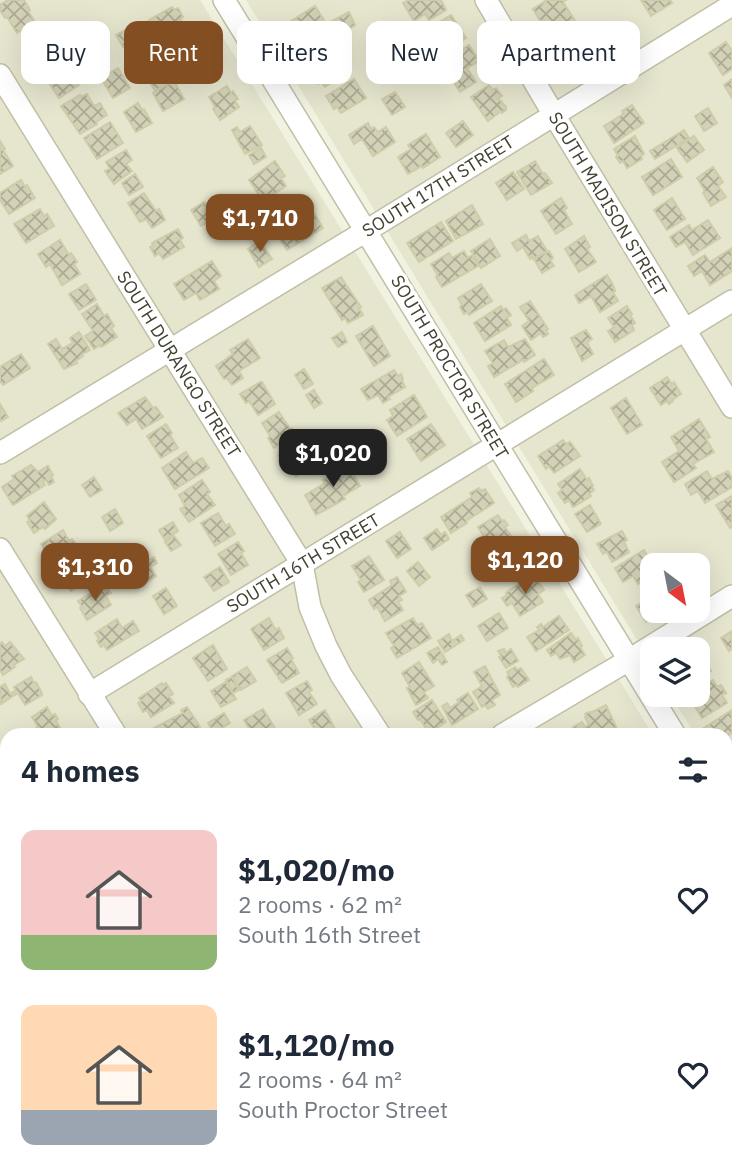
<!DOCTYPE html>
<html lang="en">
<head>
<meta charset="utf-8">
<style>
	:root { --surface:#fff; --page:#f6f6f7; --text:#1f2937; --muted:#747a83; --accent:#844e23 }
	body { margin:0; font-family:"IBM Plex Sans",sans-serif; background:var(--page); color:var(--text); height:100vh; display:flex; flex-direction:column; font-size:26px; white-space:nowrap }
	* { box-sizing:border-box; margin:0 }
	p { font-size:23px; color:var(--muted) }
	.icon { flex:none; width:38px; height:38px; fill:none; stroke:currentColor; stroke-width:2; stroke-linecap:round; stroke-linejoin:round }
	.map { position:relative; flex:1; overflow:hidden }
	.panel { position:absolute; left:0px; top:728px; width:733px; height:448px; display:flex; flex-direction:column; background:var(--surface); border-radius:21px 21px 0 0; box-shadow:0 7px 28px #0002 }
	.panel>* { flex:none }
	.banner { position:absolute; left:21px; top:21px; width:691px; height:63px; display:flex; gap:14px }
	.needle { width:46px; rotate:148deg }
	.controls { position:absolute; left:640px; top:553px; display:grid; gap:14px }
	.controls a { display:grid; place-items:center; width:70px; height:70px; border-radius:14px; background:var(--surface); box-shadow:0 7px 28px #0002; font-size:35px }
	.price { position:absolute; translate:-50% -60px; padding:0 16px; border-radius:14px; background:var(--accent); color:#fff; font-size:23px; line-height:46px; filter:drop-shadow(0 2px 4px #0008) }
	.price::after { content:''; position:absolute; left:50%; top:42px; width:21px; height:16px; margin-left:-10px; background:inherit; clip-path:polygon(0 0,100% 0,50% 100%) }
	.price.current { background:#222; color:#fff }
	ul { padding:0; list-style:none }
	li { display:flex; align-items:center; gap:21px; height:175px; padding:0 21px }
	li span { display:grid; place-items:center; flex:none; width:196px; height:140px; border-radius:14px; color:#555 }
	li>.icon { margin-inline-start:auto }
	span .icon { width:84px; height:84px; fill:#fffc; stroke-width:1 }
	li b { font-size:30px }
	h2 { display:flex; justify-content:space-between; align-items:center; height:84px; padding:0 21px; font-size:30px }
	.tag { padding:0 24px; border-radius:14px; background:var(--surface); box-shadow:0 7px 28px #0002; font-size:24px; line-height:63px }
	.tag.current { background:var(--accent); color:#fff }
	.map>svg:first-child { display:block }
	.residential { fill:#e6e6cf; fill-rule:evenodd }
	.building { fill:url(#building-cross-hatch); stroke:#cfcca9; stroke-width:2 }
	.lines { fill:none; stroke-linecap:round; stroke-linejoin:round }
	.minor-casing { stroke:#c0bfa6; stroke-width:24 }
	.minor { stroke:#fff; stroke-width:21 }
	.labels { text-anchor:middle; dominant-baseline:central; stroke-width:7; stroke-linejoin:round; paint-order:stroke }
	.street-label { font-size:18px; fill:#434232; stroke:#fff }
</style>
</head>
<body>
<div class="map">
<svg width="732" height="1176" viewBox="0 0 732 1176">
	<defs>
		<pattern id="building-cross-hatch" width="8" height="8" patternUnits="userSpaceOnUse" patternTransform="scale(1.75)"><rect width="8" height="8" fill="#d3d1b6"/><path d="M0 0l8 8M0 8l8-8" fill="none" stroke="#adab95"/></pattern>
	</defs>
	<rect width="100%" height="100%" fill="#f2f2e1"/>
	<!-- residential -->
	<path class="residential" d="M0,0H200L653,735H7V963L0,967Z
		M246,0H732V795L726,786V735H695L671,695H698V649H653V666ZM653,565H698V611H653Z
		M726,854L732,863V1176H0V1055L7,1051V1169H726Z"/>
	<!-- building -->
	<path class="building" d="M8,0H24L30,10L28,11L35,22L17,33L7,17L5,18L0,10V5Z
		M409,0H441L446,10L429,20L425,14L414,21L403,3Z
		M547,0H566L563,2L577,24L559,36L554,28L550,30L544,21L541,22L533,9Z
		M641,0H670L672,3L651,16Z
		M315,6L325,22L309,32L313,39L295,51L288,40L292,37L285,25Z
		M172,7L174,10L178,8L183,17L180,19L182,22L159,36L149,20Z
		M349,12L355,25L332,39L325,25Z
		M451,15L466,38L447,50L442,42L431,50L420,34Z
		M129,28L136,40L123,47L116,35Z
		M53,29V30L61,29L65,48L43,53L44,56L33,58L28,35Z
		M598,29L611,50L584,66L580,59L569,66L560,52Z
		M189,31L198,44L204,40L211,52L176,76L159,49Z
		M726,42L732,51V69L723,75L709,53Z
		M469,45L479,61L467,68L476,82L460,92L441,62Z
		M330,50L342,70L330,77L332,82L325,87L321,82L318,84L314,79L311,81L306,73L309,70L306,65Z
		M69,56L75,67L70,71L79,85L59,98L42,72Z
		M118,68L130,88L113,98L101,78Z
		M161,69L169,83L155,91L147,77Z
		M354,79L366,98L341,113L337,107L334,109L326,96Z
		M732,79V98L724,85Z
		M174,81L184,99L163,111L153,93Z
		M489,85L493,90L496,88L502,96L498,98L506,107V110L502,113L501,111L488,121L471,97Z
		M227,86L231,93L233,91L238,99L235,101L239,107L220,120L213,109L215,107L209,97Z
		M395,92L405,107L392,115L382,99Z
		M87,94L94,106L100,103L107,115L96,122L97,124L80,134L61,106L80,95L81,97Z
		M138,103L142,110L144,109L152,123L136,132L124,112Z
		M632,105L644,123L614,143L604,126L623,114L622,111Z
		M708,108L717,123L704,131L695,116Z
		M463,121L473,135L456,147L446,133Z
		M110,122L123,143L97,159L84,138Z
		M368,123L371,129L374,127L378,132L386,127L395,142L373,156L362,139L354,144L349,135Z
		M250,126L262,145L245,154L232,130L237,127L240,132Z
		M684,130L689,138L655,159L650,151Z
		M426,134L440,157L423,168L422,166L408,174L398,157L411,149L408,145Z
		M635,136L644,154L641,156L642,159L627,168L623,161L620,163L616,157L618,156L614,149Z
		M694,136L704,150L687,162L677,148Z
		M0,141L5,149L3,150L13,166L0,174Z
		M261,148L266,157L254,164L249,155Z
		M126,150L132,160L126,164L132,171L114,184L105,171L110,169L106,162Z
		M671,159L682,177L653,195L642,177Z
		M275,161L285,176L281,178L286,186L263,201L249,180Z
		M535,161L543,174L545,173L552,183L531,195L517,172Z
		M713,167L723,182L718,186L726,197L711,206L703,193L705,191L697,178Z
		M513,172L524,189L507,200L496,183Z
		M135,174L143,187L129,195L122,183Z
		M21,180L25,187L27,185L35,198L9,214L0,200V193Z
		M144,193L156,211L159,209L165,220L152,228L146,219L140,222L128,203Z
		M239,196L248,211L233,220L224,205Z
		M561,198L567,208L564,210L572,224L556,234L541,211Z
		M672,198L685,219L667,230L654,210Z
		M306,201L323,228L287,250L275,232L279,229L272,218L292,205L294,208Z
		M204,202L214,218L201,226L191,210Z
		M472,205L483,224L456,239L446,221Z
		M40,209L44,216L47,214L54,226L26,243L14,224Z
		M708,220L720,238L693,255L685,242L676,247L670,237L689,225L692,230Z
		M441,222L453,241L419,262L407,243Z
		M178,229L183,238L180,240L184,247L163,259L159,253L155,256L150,247L153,245L152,243Z
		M526,235L529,241L538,236L547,251L533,259L532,257L530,259L523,247L517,251L512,243Z
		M584,236L590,247L587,249L596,262L579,272L565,249Z
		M490,239L500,256L481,268L471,251Z
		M60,240L69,255L71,253L77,262L74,264L80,274L62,285L50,264L46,267L38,254Z
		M260,241L272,259L259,267L248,249Z
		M732,248V271L710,285L702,271L694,276L688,266L705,255L710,262Z
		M464,251L468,258L472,255L478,266L442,287L436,277L438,276L431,264L449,253L452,258Z
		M549,251L553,258L550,260L554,266L542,273L534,259Z
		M212,261L221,276L214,281L219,289L200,300L196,293L184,300L174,284Z
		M607,275L613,285L615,291L613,292L618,301L600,312L591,296L579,303L575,295Z
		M341,277L361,307L359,308L363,315L348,323L345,318L342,320L322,288Z
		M86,284L96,300L79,310L69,294Z
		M481,284L492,301L469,315L467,312L464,314L460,307L462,305L458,298Z
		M530,301L548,329L546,330L548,334L543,337L541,333L531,340L522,326L529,321L520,307Z
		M97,304L104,316L107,314L114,326L111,328L117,337L101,347L100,345L94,349L85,336L93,331L82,314Z
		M501,306L503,310L506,308L511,315L507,318L511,325L485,341L474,323Z
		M627,306L632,314L630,315L635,323L632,325L634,330L615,342L608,331L614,327L608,318Z
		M373,326L390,356L374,366L356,336Z
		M586,330L592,339L587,342L593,354L582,361L571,338Z
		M79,332L90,350L82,354L83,356L76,361L77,363L64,369L48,344L56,339L62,349L73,343L70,338Z
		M342,332L347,342L338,347L332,338Z
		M248,339L260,358L239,371L243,378L232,385L227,378L224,379L216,366L233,354L230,350Z
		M525,339L535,355L524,362L523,360L494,377L488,366L493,363L485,351L504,340L508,347Z
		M21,354L30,368L3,385L0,381V367Z
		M544,359L554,375L532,388L533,391L516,402L505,384Z
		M304,369L313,384L304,389L295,375Z
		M394,370L398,376L401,374L403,379L402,381L405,387L388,397L390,399L383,403L378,395L368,400L361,389Z
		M667,377L672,384L674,382L681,394L672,400L673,401L669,404L667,401L661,405L650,388Z
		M260,382H262L275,404L258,415L249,401L246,403L240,394Z
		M314,390L322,403L314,408L306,395Z
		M414,395L427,417L397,436L387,420L393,416L390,410Z
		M145,397L153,408L156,407L163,417L142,429L136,419L127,425L118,413Z
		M626,398L642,425L627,434L611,408Z
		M0,404L8,417L1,421L0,419Z
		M279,412L291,430L292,429L294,433L274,448L268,438L270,436L262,423Z
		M699,419L710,437L706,439L714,452L693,464L696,468L674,482L662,462L679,451L671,437Z
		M166,424L172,433L170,435L178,448L161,458L147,436Z
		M431,424L445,445L421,461L407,439Z
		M344,434L350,444L343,447L337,438Z
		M305,439L314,453L308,457L313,465L296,476L288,463L285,464L279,455Z
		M563,440L566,444L570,442L573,446L580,456L554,473L549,466L546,469L538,456Z
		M186,452L193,463L202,458L209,468L175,489L162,468Z
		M342,461L348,470L350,468L360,486L343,496L345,499L316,515L305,495L325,483L323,480L334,474L330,468Z
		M31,465L38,472L48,466L53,475L51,476L54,482L49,485L46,480L43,481L45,485L13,505L2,487L14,479L12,476Z
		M580,469L587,480L589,478L593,486L592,487L594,490L589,494L591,496L573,507L569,500L565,503L558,493L562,490L558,484Z
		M707,471L712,479L728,471L732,478V487L705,503L698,491L691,495L685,484Z
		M94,477L102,490L90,497L82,485Z
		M202,480L210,492L207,494L215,505L189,522L180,509L185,506L179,495Z
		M479,488L481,491L485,489L494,503L466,521L467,523L451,533L441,517L472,497L470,493Z
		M732,496V527L730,528L716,505Z
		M44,502L56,519L45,529L43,527L34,533L27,522L30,521L27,516Z
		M590,505L601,524L587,532L575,514Z
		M115,509L123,523L110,531L102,517Z
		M218,513L226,526L229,524L235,534L215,546L201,523Z
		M498,515L502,521L504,520L508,525L505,527L511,536L491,548L478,527Z
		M173,522L178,531L165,540L159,530Z
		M437,529L441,535L445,532L449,539L432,550L424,538Z
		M63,530L69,541L72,539L75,543L72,545L74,548L54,561L51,556L49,557L41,544Z
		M622,531L627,540L624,542L629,552L612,562L607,552L603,554L597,544Z
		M400,532L411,549L397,558L386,541Z
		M174,536L181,545L171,551L165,542Z
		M238,542L244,551L241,553L248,565L231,575L218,554Z
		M517,550L520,555L522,554L527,566L517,572L519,575L512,579L501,560Z
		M644,550L653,565V572L643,578L644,580L638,584L633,576L623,582L615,568Z
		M369,556L384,580L364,592L358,582L361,580L352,566Z
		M154,557L157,563L150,567L156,576L142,585L133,570Z
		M81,560L88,570L91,568L93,572L90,574L92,578L71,591L68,586L65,588L60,581L63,579L59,573Z
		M418,562L430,577L419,586L407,571Z
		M220,567L229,582L214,591L204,577Z
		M534,575L544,590L538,594L543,602L520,616L512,603L507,606L502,598L507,595L506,593L511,589Z
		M397,577L406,592L399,596L402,600L398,602L403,610L385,621L377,607L374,609L369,600L392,585L390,581Z
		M101,587L103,590L107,588L111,593L106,596L111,605L87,620L80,608L82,607L78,601Z
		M480,587L487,599L473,607L466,595Z
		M166,588L177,606L164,614L153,596Z
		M653,596V611H665L646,622L636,606Z
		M499,613L508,628L487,641L478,626Z
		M559,616L569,630L536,651L527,637L539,630L537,627L541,624L543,627Z
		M269,618L276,630L279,628L284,638L264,650L251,629Z
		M413,618L417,625L422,623L431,638L397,658L391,648L394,646L386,633Z
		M117,619L122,628L133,621L139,631L107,650L104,645L101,647L97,641L99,639L95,633Z
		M732,631V649L729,651L721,638Z
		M571,633L576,640L578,638L582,646L580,647L585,655L574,662L570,655L560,659L556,653L551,656L547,650Z
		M449,634L452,641L461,635L464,640L445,652L438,641Z
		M2,642L5,646L10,642L24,659L14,665L15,667L3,675L0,670V644Z
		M213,645L227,669L208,681L193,658Z
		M438,647L447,662L442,665L438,659L433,663L427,653Z
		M287,648L293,658L291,659L299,673L282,683L267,660Z
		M504,649L506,653L511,649L518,661L506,668L499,657L501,656L498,651Z
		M701,656L711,671L698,679V658Z
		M419,662L434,686L424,692L428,698L416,705L407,688L410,687L402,673Z
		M485,666L500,695L492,700L495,705L488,709L485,705L482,707L473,692L482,686L474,672Z
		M247,667L256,681L241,690L232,676Z
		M515,667L517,670L521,668L529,680L518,687L516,685L513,687L507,677L509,675L507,672Z
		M31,677L34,683L36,682L42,693L41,694L42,695L25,705L18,693L1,704L0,687L5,684L10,694L16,690L14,687Z
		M232,677L239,690L233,693L226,680Z
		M713,680L717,687L721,685L726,693L722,695L727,703L702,718L688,695H698V689Z
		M307,681L312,690L309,692L317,704L299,715L286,693Z
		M226,682L236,699L221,707L211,691Z
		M162,683L163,685L166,683L173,694L169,696L174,703L151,717L147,710L143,712L138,703L141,701L139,698Z
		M468,693L478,709L452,725L442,706L447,703L450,708L459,702L457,700Z
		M432,700L446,722L429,733L420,719L418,720L413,712Z
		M606,705L617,729L607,735H578L573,727L582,722L585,727L589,725L585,717L587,716L585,714L589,712L590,713Z
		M47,707L52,716L55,714L58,719L56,721L60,728L49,735H34L32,731L38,727L32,717Z
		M187,707L200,727L186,735H158L154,728L183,713L181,710Z
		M263,709L278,733L274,735H253L244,720Z
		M325,710L337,733L333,735H313L317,732L309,720Z
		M732,710V733L726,736L705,735L702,729Z
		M224,713L230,723L214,733L208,723Z
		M7,865V889L0,893V869Z
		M7,899V923L0,913V903Z
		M729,913L732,918L730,919L732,929L726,932V914Z
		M7,1070V1098L0,1087V1074Z
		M732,1141V1176H719L715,1169H726V1144Z
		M7,1164V1169H18L21,1174L17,1176H5L0,1168Z
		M48,1169H76L78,1174L76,1176H41V1174Z
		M170,1169H206V1171L198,1176H167L165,1172Z
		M309,1169H320L324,1176H293L298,1173L300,1175Z
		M475,1169H483L488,1176H469L468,1174Z
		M606,1169H618L622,1176H594Z"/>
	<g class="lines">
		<!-- minor casing -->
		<g class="minor-casing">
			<path id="minor" d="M224,0L675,735
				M486,0L554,115L732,407
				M0,75L302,564L310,607L326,646L341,675L380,735
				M0,453L366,231L732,5
				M0,549L116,735
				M89,694L732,301
				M502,735L629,660L732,596
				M726,820L732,830
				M0,973L7,985
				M0,1041L7,1037
				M126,1169L130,1176
				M683,1169L688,1176
				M362,1176L374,1169"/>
		</g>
		<!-- minor -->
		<use href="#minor" class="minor"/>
	</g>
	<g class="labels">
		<!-- street labels -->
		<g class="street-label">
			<text transform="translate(438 186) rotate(-32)">SOUTH 17TH STREET</text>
			<text transform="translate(608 204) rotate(59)">SOUTH MADISON STREET</text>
			<text transform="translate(179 364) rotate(58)">SOUTH DURANGO STREET</text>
			<text transform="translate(450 367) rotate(59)">SOUTH PROCTOR STREET</text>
			<text transform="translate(303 563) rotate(-31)">SOUTH 16TH STREET</text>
		</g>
	</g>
</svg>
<div class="controls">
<a><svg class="needle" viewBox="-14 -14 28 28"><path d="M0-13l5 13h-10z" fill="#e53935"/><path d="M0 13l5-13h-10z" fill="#747a83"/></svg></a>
<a><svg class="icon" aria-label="layers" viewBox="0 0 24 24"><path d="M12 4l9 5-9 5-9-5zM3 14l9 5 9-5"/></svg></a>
</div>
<b class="price" style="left:260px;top:254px">$1,710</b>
<b class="price current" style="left:333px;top:489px">$1,020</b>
<b class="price" style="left:525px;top:596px">$1,120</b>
<b class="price" style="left:95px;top:603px">$1,310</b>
<div class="banner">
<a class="tag">Buy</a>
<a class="tag current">Rent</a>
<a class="tag">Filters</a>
<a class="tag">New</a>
<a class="tag">Apartment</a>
</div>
<section class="panel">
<h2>4 homes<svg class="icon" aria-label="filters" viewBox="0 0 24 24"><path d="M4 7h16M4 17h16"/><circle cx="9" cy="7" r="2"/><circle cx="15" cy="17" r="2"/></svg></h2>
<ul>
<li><span style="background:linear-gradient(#f6c9c9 75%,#8fb573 0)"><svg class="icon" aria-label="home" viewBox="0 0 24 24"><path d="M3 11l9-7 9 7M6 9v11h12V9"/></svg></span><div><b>$1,020/mo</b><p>2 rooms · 62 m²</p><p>South 16th Street</p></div><svg class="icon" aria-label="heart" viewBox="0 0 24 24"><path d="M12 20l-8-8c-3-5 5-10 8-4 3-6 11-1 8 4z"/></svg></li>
<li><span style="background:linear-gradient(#ffd9b3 75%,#9aa5b1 0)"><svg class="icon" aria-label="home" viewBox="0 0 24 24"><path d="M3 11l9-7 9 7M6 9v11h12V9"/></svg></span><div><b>$1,120/mo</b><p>2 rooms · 64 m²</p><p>South Proctor Street</p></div><svg class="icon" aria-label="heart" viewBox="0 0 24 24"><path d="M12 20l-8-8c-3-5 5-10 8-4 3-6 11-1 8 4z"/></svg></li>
</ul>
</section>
</div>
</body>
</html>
